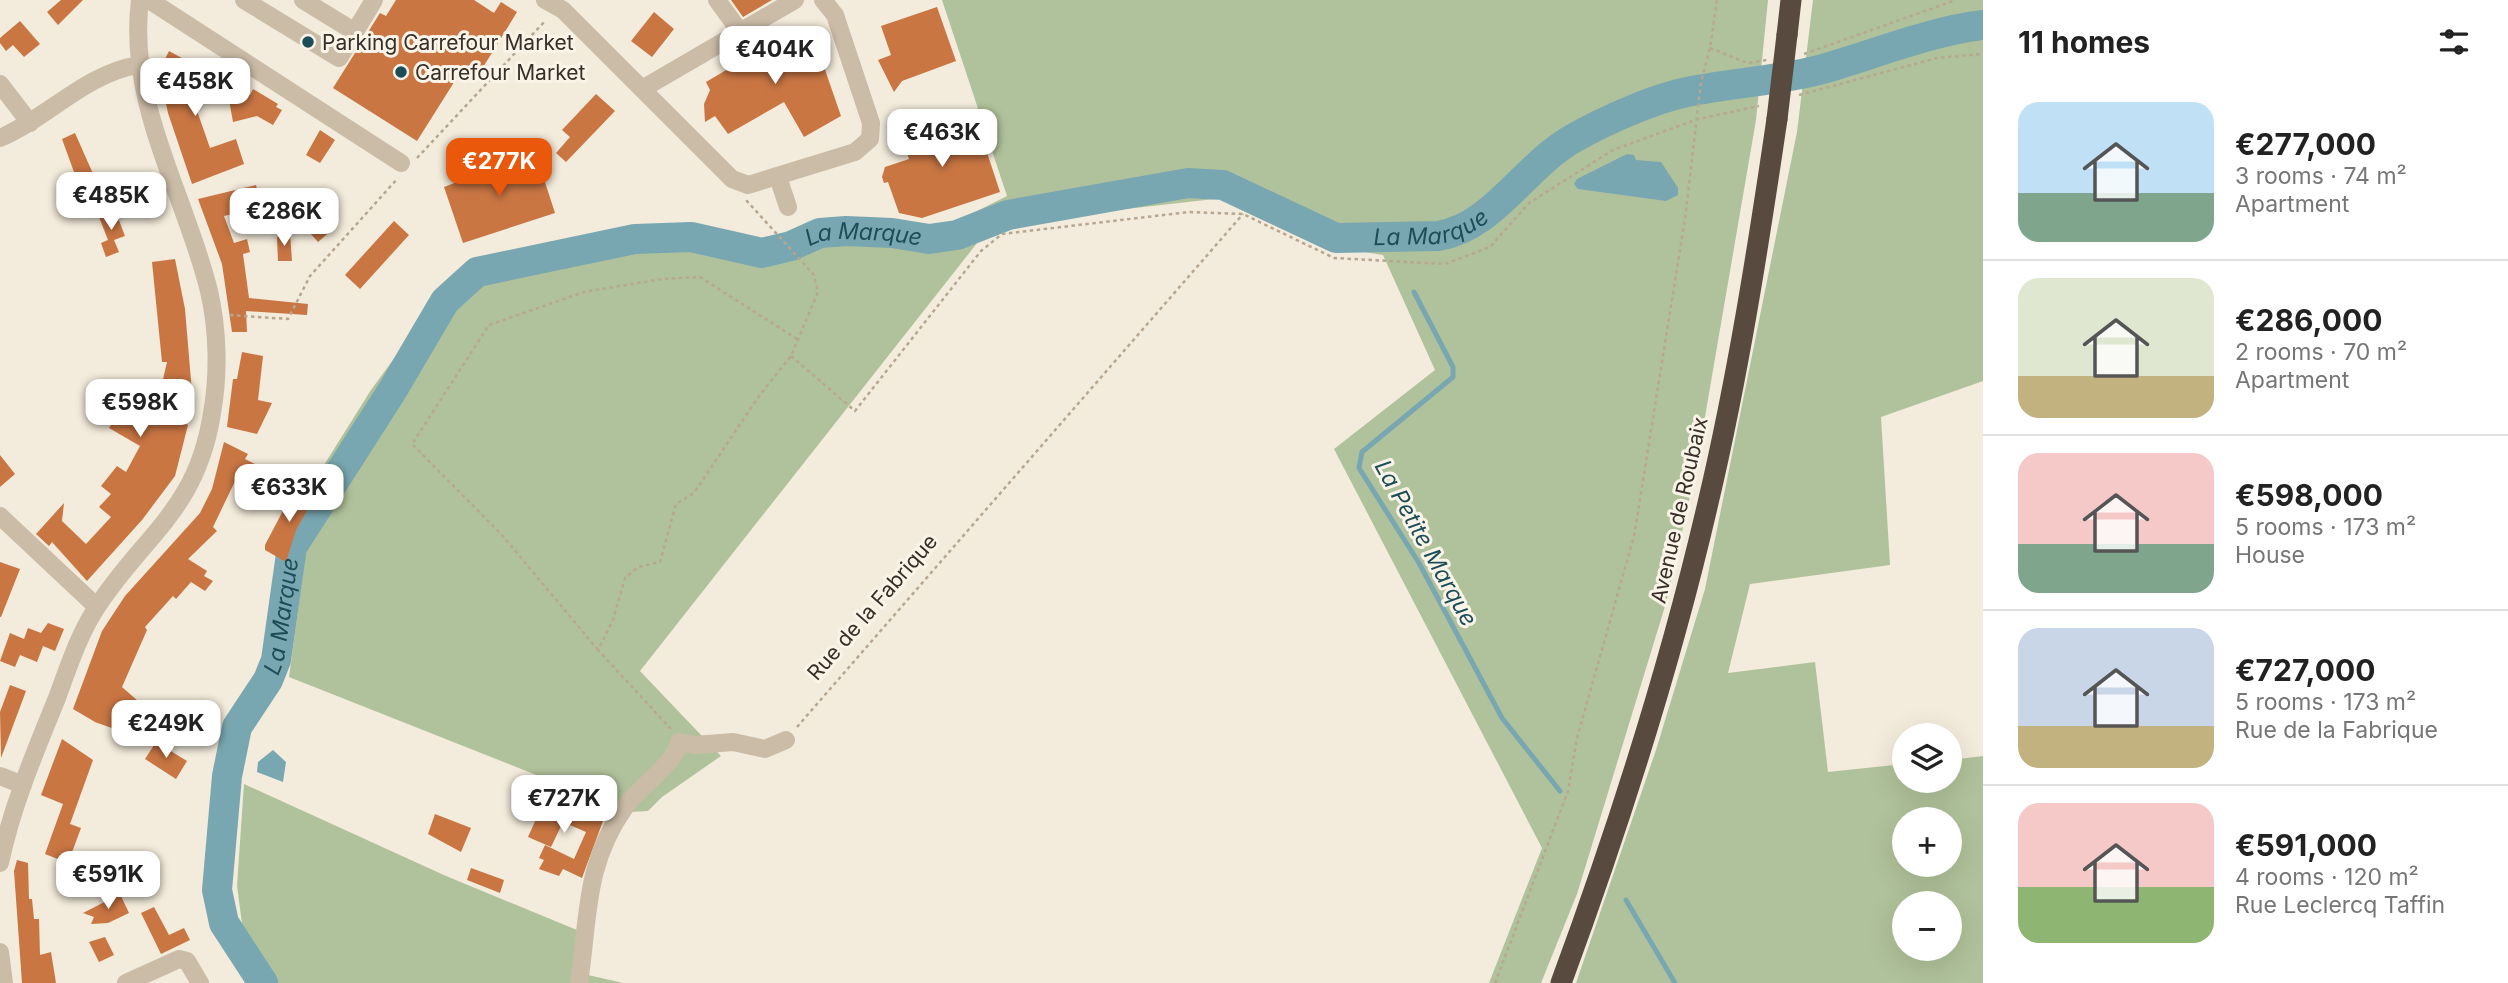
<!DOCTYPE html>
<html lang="en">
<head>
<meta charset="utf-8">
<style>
	:root { --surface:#fff; --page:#f6f6f6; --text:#222; --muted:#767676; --line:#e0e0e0; --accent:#ea580c }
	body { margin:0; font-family:Inter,sans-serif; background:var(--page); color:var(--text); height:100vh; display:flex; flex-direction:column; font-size:26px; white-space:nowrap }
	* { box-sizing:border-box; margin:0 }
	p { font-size:23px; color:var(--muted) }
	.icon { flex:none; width:38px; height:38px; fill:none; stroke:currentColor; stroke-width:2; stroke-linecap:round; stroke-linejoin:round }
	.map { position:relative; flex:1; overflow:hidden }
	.side { display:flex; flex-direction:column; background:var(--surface); width:525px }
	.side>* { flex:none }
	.controls { position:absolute; left:1892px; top:723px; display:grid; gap:14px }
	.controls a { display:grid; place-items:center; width:70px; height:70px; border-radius:50%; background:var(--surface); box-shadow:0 7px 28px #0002; font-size:35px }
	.price { position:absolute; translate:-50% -60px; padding:0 16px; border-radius:14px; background:#fff; color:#222; font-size:23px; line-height:46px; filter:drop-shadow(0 2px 4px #0008) }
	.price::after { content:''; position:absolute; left:50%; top:42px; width:21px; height:16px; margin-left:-10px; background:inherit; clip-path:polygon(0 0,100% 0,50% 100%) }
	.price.current { background:var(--accent); color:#fff }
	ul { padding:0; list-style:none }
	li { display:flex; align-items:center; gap:21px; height:175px; padding:0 35px }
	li+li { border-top:2px solid var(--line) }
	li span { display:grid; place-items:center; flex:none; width:196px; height:140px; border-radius:21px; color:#555 }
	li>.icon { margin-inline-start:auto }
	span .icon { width:84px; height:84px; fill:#fffc; stroke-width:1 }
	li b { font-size:30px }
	h2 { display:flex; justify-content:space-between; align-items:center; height:84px; padding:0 35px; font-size:30px }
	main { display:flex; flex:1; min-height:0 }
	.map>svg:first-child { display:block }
	.green { fill:#b0c29b; fill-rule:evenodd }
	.water { fill:#79a7b1 }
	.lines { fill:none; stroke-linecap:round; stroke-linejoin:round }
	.stream { stroke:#79a7b1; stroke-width:5 }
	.river { stroke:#79a7b1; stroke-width:30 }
	.building { fill:#c97643 }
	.path { stroke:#b7a791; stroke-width:2.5; stroke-dasharray:3.5 3.5; stroke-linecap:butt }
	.minor { stroke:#cbbca7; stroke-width:18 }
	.highway { stroke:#594a3f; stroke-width:21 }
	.highway-bridge { stroke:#594a3f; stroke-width:21 }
	.poi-dot { fill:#1c4e5a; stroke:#faf4e8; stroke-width:2.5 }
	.labels { text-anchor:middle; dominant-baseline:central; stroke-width:6; stroke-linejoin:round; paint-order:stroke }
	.poi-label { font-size:21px; fill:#372f28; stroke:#faf4e8; text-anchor:start }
	.street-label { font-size:21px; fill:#372f28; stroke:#faf4e8 }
	.water-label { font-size:23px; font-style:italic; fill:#1c4e5a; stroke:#faf4e8 }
</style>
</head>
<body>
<main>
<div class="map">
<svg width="1983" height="983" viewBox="0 0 1983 983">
	<rect width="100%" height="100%" fill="#f3ebdb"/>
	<!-- green -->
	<path class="green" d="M942,0H1768L1756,120L1696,469L1666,603L1577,894L1541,983H1489L1542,848L1334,449L1435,370L1383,255L1327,246L1232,197L1055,217L985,233L640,671L721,756L662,797L648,811L630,812L289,677L306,551L339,498L324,465L371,390L455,275L515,255L676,228L730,242L763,245L857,222L943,228L1007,196Z
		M1813,0H1983V381L1881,417L1890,565L1750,584L1728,673L1815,662L1828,772L1904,764V780H1950V760L1983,756V983H1576L1656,750L1705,589L1797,132ZM1904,819H1950V864H1904ZM1904,903H1950V948H1904Z
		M244,784L446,876L589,935L588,975L623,983H277L243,931L237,886Z"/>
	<!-- water -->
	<path class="water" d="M1627,154L1634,155L1636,160L1661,162L1678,188V195L1666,201L1578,189L1574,184L1577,179Z
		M273,750L286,762L283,782L257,772L258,762Z"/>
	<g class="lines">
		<!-- stream -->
		<path class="stream" d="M1414,292L1453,367V377L1362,452L1359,468L1419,563L1502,718L1560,791
			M1626,900L1675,983"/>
		<!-- river -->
		<path class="river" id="s1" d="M263,983L224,923L217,890L227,776L237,727L268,680L276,660L292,547L392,391L445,301L477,272L635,239L691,237L762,253L791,246L820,233L846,231L892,233L929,239L957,235L1008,215L1188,183L1223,185L1336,238L1438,236C1494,227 1524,166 1574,138C1604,121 1653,99 1687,92C1730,83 1776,81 1819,70C1873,55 1927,32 1983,25"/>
	</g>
	<!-- building -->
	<path class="building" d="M61,0H83L58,25L47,12Z
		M396,0H474L494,13L501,2L517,12L477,77L463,68L417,141L333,88L380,13L386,16Z
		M731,0H772L743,17Z
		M937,7L956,61L902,81L894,92L878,60L891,55L881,26Z
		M654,12L674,29L652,57L631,41Z
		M20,21L40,44L24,57L13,45L6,51L0,43V38Z
		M801,26L815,41L841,116L804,137L784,102L728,134L715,116L705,122L704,104L710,90L706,82Z
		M169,51L204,70L206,66L226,76L212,101L189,88L210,148L236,139L244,164L192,184L168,113L159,71Z
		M226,83L250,95L253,89L278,104L276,107L282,110L273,125L257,116L233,122Z
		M596,94L615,111L566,162L556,153L570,137L562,130Z
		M973,110L1000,192L922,218L899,213L888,182L884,183L882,177L885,167L909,159L905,147L915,143L911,132Z
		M320,130L335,140L320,163L306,155Z
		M75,133L94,176L78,183L62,139Z
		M523,155L541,170L555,213L463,243L444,187L457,182L456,178Z
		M256,185L262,207L224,216L234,243L247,239L250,252L243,254L249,298L308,304L307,315L246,311L247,332H232L222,264L198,199Z
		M314,207L321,215L325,210L338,225L318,242L299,221Z
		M115,210L125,236L114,240L119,252L106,257L101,243L108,240L99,217Z
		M394,221L409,235L360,289L345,275Z
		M290,233L292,261H278L277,237Z
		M175,259L185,309L193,404L190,418L184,417L182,422L188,425L175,476L142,520L87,581L52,542L49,546L36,534L64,503L62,521L86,544L111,517L99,507L111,494L101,486L117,466L126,472L140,446L109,428L111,425L97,417L112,391L149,412L159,386L161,388L167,362H162L152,262Z
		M242,352L263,356L258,400L272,403L257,434L227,427L233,379H237Z
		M224,442L248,454L245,459L263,468L255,482L239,473L213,527L217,531L188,559L207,571L204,576L213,581L205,591L191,582L176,599L173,596L145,627L147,630L122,687L138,701L120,731L95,722L73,709L102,631L125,596L200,513L212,489Z
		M0,455L15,474L0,487Z
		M296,486L315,496L296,530L286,562L265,550V545Z
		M0,562L20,569L1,617H0Z
		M48,623L64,629L55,651L43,646L37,662L20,655L15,667L0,661L10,633L24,639L28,628L41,633Z
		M10,685L26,691L1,758L0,712Z
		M62,739L93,760L70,824L81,828L68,863L45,854L63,804L41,795Z
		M156,742L187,761L176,779L145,759Z
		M558,793L571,799L569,805L603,821L582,878L563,869L559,876L539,869L544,860L539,858L545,845L574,859L586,832L563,822L551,847L528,837L546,797L554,800Z
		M435,814L471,828L461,852L428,834Z
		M17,860L28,863L29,899H32L34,919H39L40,955L51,952L56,983H22L14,871Z
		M471,868L504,880L500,893L467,880Z
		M120,894L129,913L108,923L91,924L94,917L83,913Z
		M154,907L169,935L184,928L190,940L161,954L141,913Z
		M105,937L114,955L99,962L89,942Z"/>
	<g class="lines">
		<!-- path -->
		<path class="path" d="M1710,48L1747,63L1767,60
			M1804,54L1956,0
			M1799,95L1937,58L1983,54
			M417,158L546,20
			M230,315L288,319L310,276L398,178
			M791,356L855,411L981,251L1002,234L1189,212L1243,214L1334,258L1445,264L1490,247L1529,203L1613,150L1698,119L1759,106
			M598,650L502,535L412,444L489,325L584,292L662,279L700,277L797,339
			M797,727L1243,214
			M671,729L598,650L613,620L625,578L638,567L660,562L676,504L694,493L759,396L791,356L818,292L814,275L746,200
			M1495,983L1568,791L1577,738L1634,536L1685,219L1701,82L1710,48L1717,0"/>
		<!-- minor -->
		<path class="minor" d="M149,0L401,163
			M244,0L339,58L374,0
			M303,0L355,32
			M545,0L563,10L732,179L748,185L855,152L870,139L871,123L835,15L823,0
			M717,0L741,33
			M0,84L30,123
			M642,89L795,0
			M0,138C49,117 85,74 138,65
			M778,177L788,207
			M0,516L97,607
			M0,776L23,785
			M0,863C12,806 35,752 57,698C68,668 78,637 95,610C143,535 197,511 212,413C219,374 218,330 209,291C185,193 127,105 140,0
			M0,952L4,983
			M126,983L179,959L187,961L200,983
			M579,983C589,917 584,865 625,807C639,787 677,762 679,742L695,745L733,742L765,749L786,740"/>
		<!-- highway -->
		<path class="highway" d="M1787,35L1791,0
			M1561,983C1619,826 1670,667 1708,503C1738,376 1758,248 1777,119"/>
		<!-- highway-bridge -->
		<path class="highway-bridge" d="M1777,119L1787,35"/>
	</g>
	<!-- markers -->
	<g class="poi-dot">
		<circle cx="308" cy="42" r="7"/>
		<circle cx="401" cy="72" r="7"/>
	</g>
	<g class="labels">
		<!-- poi labels -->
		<g class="poi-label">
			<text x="322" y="42">Parking Carrefour Market</text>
			<text x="415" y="72">Carrefour Market</text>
		</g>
		<!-- street labels -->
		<g class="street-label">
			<text transform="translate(1679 510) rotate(-77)">Avenue de Roubaix</text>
			<text transform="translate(872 607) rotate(-49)">Rue de la Fabrique</text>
		</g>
		<!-- water labels -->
		<g class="water-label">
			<text stroke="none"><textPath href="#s1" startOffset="1778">La Marque</textPath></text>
			<text stroke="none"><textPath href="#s1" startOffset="1190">La Marque</textPath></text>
			<text transform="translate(1426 543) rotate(61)">La Petite Marque</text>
			<text stroke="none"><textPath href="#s1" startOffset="392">La Marque</textPath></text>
		</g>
	</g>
</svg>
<div class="controls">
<a><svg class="icon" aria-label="layers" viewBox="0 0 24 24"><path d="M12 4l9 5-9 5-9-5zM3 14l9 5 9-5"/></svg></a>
<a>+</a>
<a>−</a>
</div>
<b class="price" style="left:775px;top:86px">€404K</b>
<b class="price" style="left:195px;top:118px">€458K</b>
<b class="price" style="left:942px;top:169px">€463K</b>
<b class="price current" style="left:499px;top:198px">€277K</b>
<b class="price" style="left:111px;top:232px">€485K</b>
<b class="price" style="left:284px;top:248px">€286K</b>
<b class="price" style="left:140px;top:439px">€598K</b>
<b class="price" style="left:289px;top:524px">€633K</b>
<b class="price" style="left:166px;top:760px">€249K</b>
<b class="price" style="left:564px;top:835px">€727K</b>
<b class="price" style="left:108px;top:911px">€591K</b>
</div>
<section class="side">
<h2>11 homes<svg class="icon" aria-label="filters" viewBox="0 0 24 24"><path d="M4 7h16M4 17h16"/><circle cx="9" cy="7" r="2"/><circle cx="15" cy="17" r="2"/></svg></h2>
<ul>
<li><span style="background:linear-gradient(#bfe0f5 65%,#7fa58c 0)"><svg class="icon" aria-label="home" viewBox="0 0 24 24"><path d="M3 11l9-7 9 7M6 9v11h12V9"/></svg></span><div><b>€277,000</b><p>3 rooms · 74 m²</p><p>Apartment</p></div></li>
<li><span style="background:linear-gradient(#dfe7d0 70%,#c2b280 0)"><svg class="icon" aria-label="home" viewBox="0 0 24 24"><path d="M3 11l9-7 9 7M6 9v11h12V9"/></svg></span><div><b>€286,000</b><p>2 rooms · 70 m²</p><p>Apartment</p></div></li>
<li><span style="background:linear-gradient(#f6c9c9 65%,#7fa58c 0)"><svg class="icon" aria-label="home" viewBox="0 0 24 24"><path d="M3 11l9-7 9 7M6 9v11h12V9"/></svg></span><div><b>€598,000</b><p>5 rooms · 173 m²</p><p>House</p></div></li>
<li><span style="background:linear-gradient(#c9d6e8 70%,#c2b280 0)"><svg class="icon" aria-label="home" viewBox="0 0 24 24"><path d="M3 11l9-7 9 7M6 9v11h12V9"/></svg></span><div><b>€727,000</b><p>5 rooms · 173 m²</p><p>Rue de la Fabrique</p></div></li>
<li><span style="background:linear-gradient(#f6c9c9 60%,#8fb573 0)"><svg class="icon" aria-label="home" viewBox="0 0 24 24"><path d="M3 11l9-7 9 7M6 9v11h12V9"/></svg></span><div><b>€591,000</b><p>4 rooms · 120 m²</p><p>Rue Leclercq Taffin</p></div></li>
</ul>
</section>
</main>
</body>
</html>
